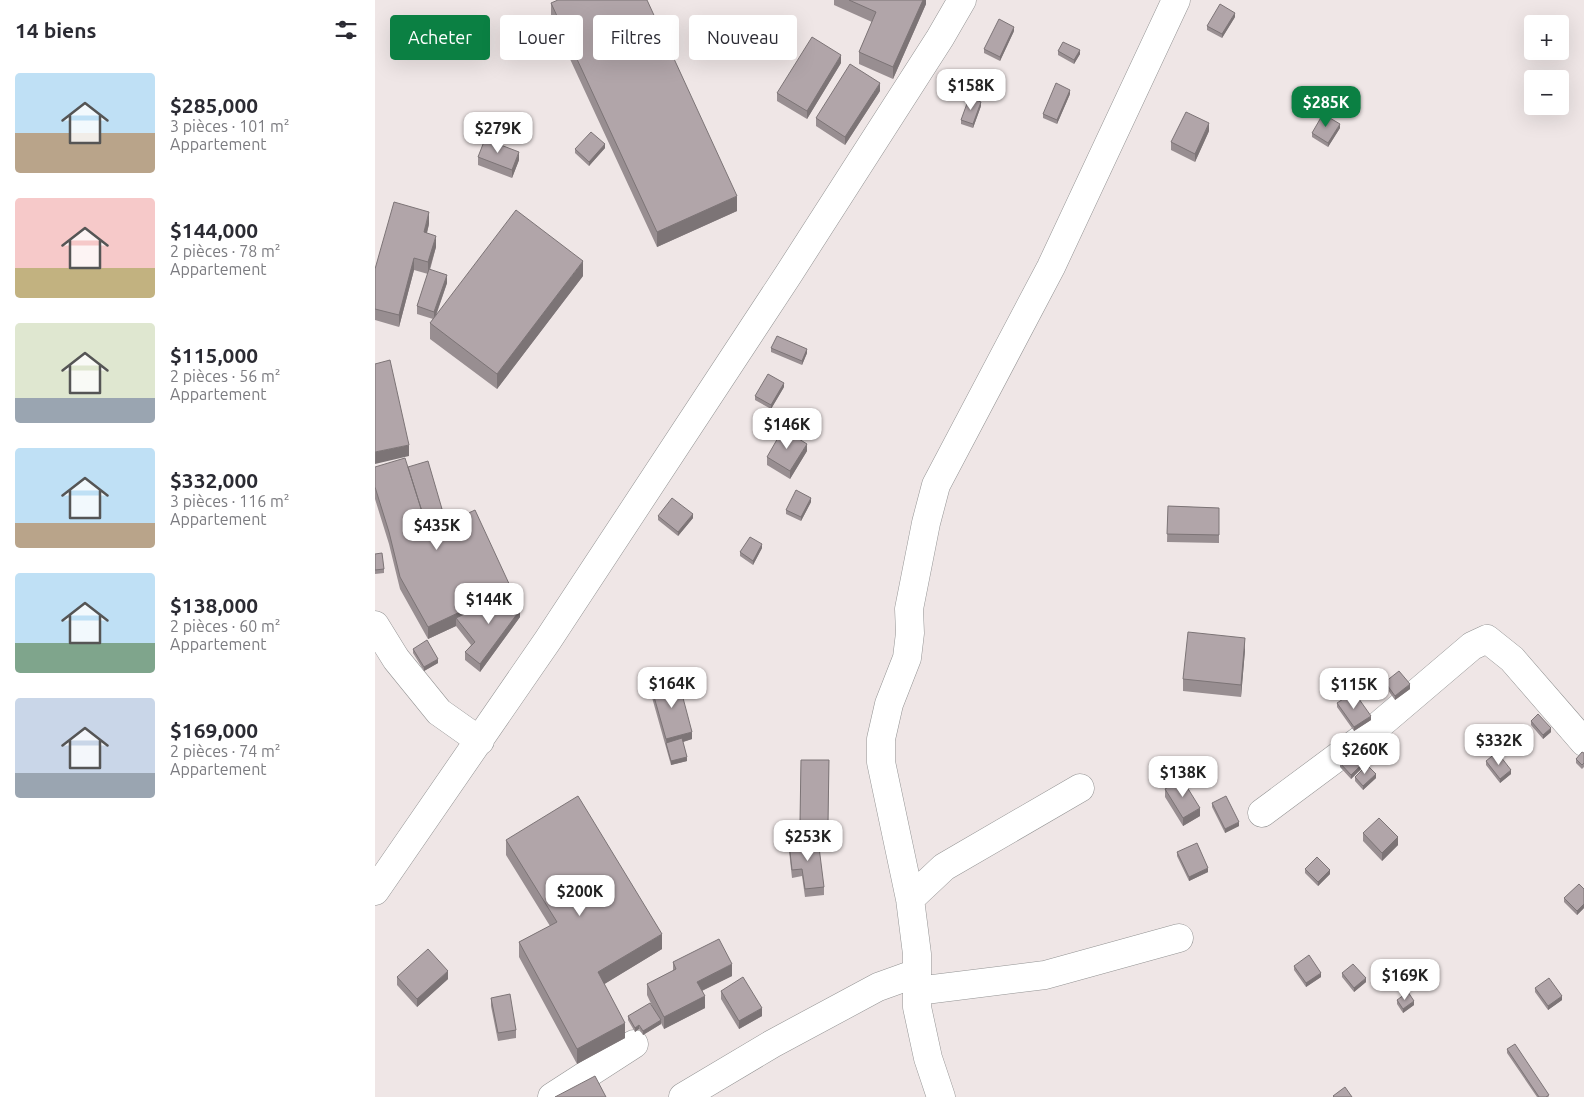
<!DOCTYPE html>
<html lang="fr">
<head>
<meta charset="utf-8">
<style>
	:root { --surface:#fff; --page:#f7f7f7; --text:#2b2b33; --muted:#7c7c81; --accent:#0b8043 }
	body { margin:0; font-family:Ubuntu,sans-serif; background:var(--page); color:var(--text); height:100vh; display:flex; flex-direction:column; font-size:19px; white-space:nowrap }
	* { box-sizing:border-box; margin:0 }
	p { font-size:16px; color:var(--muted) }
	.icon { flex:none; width:28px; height:28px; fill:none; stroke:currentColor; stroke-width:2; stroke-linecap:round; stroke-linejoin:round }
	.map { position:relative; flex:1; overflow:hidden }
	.side { display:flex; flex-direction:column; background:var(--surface); width:375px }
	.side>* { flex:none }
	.top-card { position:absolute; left:15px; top:15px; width:475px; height:45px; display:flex; gap:10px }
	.controls { position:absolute; left:1149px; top:15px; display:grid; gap:10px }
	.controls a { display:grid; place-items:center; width:45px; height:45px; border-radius:5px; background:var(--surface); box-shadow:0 5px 20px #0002; font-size:25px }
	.price { position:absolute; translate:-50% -42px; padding:0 11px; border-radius:10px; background:#fff; color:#222; font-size:16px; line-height:32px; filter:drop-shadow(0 1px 2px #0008) }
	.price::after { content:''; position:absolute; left:50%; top:30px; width:15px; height:11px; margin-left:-8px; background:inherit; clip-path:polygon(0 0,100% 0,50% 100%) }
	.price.selected { background:var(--accent); color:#fff }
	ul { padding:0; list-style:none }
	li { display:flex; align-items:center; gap:15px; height:125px; padding:0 15px }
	li span { display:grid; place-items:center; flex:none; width:140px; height:100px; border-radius:5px; color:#555 }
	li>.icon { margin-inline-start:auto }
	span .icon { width:60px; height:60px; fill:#fffc; stroke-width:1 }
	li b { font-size:21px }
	h2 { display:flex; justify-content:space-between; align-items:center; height:60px; padding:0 15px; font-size:21px }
	.pill { padding:0 18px; border-radius:5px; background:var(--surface); box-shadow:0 5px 20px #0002; font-size:18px; line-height:45px }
	.pill.selected { background:var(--accent); color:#fff }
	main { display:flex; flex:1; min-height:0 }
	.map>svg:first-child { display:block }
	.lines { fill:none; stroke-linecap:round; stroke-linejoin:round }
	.minor-casing { stroke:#939393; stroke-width:29 }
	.minor { stroke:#fff; stroke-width:28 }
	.wall { fill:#988e91 }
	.shaded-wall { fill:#7c7476 }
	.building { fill:#b1a5a9; stroke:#7c7476 }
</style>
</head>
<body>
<main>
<section class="side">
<h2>14 biens<svg class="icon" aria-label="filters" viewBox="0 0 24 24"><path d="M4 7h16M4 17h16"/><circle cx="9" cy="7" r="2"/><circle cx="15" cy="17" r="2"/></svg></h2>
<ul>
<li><span style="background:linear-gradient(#bfe0f5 60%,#b9a48a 0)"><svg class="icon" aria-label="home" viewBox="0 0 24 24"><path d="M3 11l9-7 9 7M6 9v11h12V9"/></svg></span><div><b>$285,000</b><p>3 pièces · 101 m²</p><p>Appartement</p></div></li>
<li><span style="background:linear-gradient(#f6c9c9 70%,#c2b280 0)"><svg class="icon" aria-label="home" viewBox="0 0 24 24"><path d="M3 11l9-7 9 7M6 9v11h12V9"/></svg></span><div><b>$144,000</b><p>2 pièces · 78 m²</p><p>Appartement</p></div></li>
<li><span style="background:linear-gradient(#dfe7d0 75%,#9aa5b1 0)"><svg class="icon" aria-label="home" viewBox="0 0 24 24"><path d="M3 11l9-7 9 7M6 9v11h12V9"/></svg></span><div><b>$115,000</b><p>2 pièces · 56 m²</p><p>Appartement</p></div></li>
<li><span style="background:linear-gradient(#bfe0f5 75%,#b9a48a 0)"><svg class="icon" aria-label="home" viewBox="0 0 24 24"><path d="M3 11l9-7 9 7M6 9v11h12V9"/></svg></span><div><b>$332,000</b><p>3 pièces · 116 m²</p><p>Appartement</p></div></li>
<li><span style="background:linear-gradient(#bfe0f5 70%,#7fa58c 0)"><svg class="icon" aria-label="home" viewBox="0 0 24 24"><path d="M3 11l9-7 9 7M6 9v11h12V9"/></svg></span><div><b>$138,000</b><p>2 pièces · 60 m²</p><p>Appartement</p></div></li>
<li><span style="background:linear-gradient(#c9d6e8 75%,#9aa5b1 0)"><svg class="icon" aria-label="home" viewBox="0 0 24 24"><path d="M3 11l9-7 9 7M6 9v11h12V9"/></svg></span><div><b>$169,000</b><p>2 pièces · 74 m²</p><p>Appartement</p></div></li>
</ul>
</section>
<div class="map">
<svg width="1209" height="1097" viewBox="0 0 1209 1097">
	<rect width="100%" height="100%" fill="#efe6e6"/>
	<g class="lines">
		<!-- minor casing -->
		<g class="minor-casing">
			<path id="minor" d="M0,625L21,659L64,712L105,741
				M887,813L996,732L1097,646L1112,639L1137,659L1209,742
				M0,891L173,640L413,275L565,38L587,0
				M535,899L569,867L705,788
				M542,991L670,975L804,938
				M177,1097L259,1044
				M308,1097L397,1044L503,987L542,973
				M566,1097L553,1058L542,1007V954L535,899L506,762V739L514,704L532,658L535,633L534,609L551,523L561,485L676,267L801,0"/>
		</g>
		<!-- minor -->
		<use href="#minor" class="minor"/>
	</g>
	<!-- wall -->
	<path class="wall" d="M459,0H551V4L518,79L484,64V52L497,22L459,5Z
		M176,3L362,211L282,247L176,18Z
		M860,17L847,38L832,30V26Z
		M639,31L625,61L609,53V49Z
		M683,51L705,54L699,64L683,55Z
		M466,63L432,119L402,101V93Z
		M505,91L470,145L441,126V118Z
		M695,94L682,124L668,118V114Z
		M606,106L598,128L586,124V120Z
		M965,128L953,147L937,137V133Z
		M834,131L820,162L796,150V142Z
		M230,148L214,166L200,153V149Z
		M103,157L144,160L137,178L103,165Z
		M54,224L52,233L61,247L55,270L72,283L61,316L208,276L122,389L55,339V323L58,319L42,314V306L53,274L39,270L24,327L0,320V269Z
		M396,348L432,353L427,365L396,352Z
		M409,387L396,409L380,400V396Z
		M432,451L415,479L392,465V457Z
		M0,467H33L67,517L50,522V533L44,535V536L136,592L145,617L105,672L90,660V652L96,645L81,626L53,639L25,589L14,544L0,499Z
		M436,502L426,521L411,514V510Z
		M793,506L844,508V543L792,542Z
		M283,516L318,518L303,536L283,520Z
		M387,548L378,565L365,556V552Z
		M0,554L9,569V573L0,574Z
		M38,649L63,663L49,671L38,653Z
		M870,650L866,697L808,691V679Z
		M1010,682L1035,689L1020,700L1010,686Z
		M276,686L317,739L308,742L312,761L296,765L276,694Z
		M962,703L996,720L979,731L962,707Z
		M1156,721L1176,732L1168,739L1156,725Z
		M1209,753V767L1207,769L1201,763V759Z
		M426,760H454L453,830H425Z
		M1111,761L1136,774L1125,783L1111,765Z
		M965,763L989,766L976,779L965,767Z
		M980,777L1001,778L988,790L980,781Z
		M790,789L825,816L808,826L790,797Z
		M837,803L864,826L850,833L837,807Z
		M988,833L1023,845L1007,861L988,841Z
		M131,840L287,949L229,984L250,1038L202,1064L144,957V942L175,926L131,855Z
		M414,843L449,887V895L430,897L427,876L417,878L414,851Z
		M802,852L833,872L814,881L802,856Z
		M930,869L955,874L943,886L930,873Z
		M1209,889V908L1202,915L1189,902V898Z
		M298,962L357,976L327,991L330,1008L289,1029L286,1023V1024L268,1035L264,1029L260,1032L253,1020V1016L278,1008L272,995V984L298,971Z
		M919,966L946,977L931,987L919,970Z
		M967,973L991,982L979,992L967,977Z
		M22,977L73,979L42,1007L22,985Z
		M1160,988L1187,1000L1173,1010L1160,992Z
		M346,991L387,1016L364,1029L346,999Z
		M116,998L141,1030V1038L123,1041L116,1006Z
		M1022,1000L1039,1005L1028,1013L1022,1004Z
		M1132,1049L1174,1097H1162L1132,1053Z"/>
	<!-- shaded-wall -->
	<path class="shaded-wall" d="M548,0H551V4L518,79V67Z
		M860,13V17L847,38V34Z
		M639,27V31L625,61V57Z
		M705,50V54L699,64V60Z
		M466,55V63L432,119V111Z
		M505,83V91L470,145V137Z
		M695,90V94L682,124V120Z
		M606,102V106L598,128V124Z
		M834,123V131L820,162V154Z
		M965,124V128L953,147V143Z
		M230,144V148L214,166V162Z
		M144,152V160L137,178V170Z
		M362,196V211L282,247V232Z
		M54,212V224L49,244V232Z
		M61,236V247L53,274V262Z
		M39,258V270L24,327V315Z
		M208,261V276L122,389V374Z
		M72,275V283L59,320V312Z
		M432,349V353L427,365V361Z
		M409,383V387L396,409V405Z
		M432,444V451L415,479V471Z
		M34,445V456L0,464V452Z
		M436,498V502L426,521V517Z
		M67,509V517L50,522V533L39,537V525L47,515Z
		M318,514V518L303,536V532Z
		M387,544V548L378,565V561Z
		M136,588V600L81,618V626L53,639V627Z
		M145,610V617L105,672V664Z
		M870,638V650L866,697V685Z
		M63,659V663L49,671V667Z
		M1035,684V689L1020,700V696Z
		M996,716V720L979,731V727Z
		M1176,728V732L1168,739V735Z
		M317,732V739L292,747L291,739Z
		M312,757V761L296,765V761Z
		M989,762V766L976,779V775Z
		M1136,770V774L1125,783V779Z
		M1001,774V778L988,790V786Z
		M825,808V816L808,826V818Z
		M864,822V826L850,833V829Z
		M1023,837V845L1007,861V853Z
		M833,868V872L814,881V877Z
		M955,870V874L943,886V882Z
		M1209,904V908L1202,915V911Z
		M287,934V949L223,988V972Z
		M357,964V976L322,993V982Z
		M73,971V979L42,1007V999Z
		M946,973V977L931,987V983Z
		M991,978V982L979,992V988Z
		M330,996V1008L289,1029V1017Z
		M1187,996V1000L1173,1010V1006Z
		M1039,1001V1005L1028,1013V1009Z
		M387,1008V1016L364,1029V1021Z
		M286,1020V1024L268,1035V1031Z
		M250,1023V1038L202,1064V1049Z
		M264,1025V1029L260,1032V1028Z"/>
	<!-- building -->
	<path class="building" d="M183,0H272L362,196L282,232L176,3Z
		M474,0H548L518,67L484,52L501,12Z
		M845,4L860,13L847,34L832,26Z
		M624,19L639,27L625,57L609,49Z
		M437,37L466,55L432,111L402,93Z
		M688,42L705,50L699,60L683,51Z
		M475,64L505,83L470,137L441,118Z
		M681,83L695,90L682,120L668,114Z
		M594,98L606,102L598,124L586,120Z
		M811,112L834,123L820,154L796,142Z
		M948,114L965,124L953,143L937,133Z
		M216,132L230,144L214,162L200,149Z
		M110,139L144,152L137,170L103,157Z
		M19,202L54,212L49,232L61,236L53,262L39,258L24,315L0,309V269Z
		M141,210L208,261L122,374L55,323Z
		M54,269L72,275L59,312L42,306Z
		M402,336L432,349L427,361L396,348Z
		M15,360L34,445L0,452V364Z
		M393,374L409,383L396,405L380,396Z
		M408,429L432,444L415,471L392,457Z
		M30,458L50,521L39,525L44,536L100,510L136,588L53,627L25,577L14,532L0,487V467Z
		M53,461L67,509L48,515L33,467Z
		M421,490L436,498L426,517L411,510Z
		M297,498L318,514L303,532L283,516Z
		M793,506L844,508V535L792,534Z
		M375,537L387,544L378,561L365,552Z
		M7,553L9,569L0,570V554Z
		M136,592L145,610L105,664L90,652L100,642L81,618Z
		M813,632L870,638L866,685L808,679Z
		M52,640L63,659L49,667L38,649Z
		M1024,671L1035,684L1020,696L1010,682Z
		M303,679L317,732L291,739L276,686Z
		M979,692L996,716L979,727L962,703Z
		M1163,714L1176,728L1168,735L1156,721Z
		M307,738L312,757L296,761L291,743Z
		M978,751L989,762L976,775L965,763Z
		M1122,752L1136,770L1125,779L1111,761Z
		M1207,752L1209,753V763L1207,765L1201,759Z
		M426,760H454L453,822H425Z
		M992,765L1001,774L988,786L980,777Z
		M807,779L825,808L808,818L790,789Z
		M203,796L287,934L223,972L250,1023L202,1049L144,942L182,922L131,840Z
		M851,796L864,822L850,829L837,803Z
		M1004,818L1023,837L1007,853L988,833Z
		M443,839L449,887L430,889L427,869L417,870L414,843Z
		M822,843L833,868L814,877L802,852Z
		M942,857L955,870L943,882L930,869Z
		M1204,884L1209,889V904L1202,911L1189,898Z
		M344,939L357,964L322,982L330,996L289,1017L272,984L301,969L298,962Z
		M53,949L73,971L42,999L22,977Z
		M934,955L946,973L931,983L919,966Z
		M978,964L991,978L979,988L967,973Z
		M368,977L387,1008L364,1021L346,991Z
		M1174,978L1187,996L1173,1006L1160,988Z
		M1033,992L1039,1001L1028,1009L1022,1000Z
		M135,994L141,1030L123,1033L116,998Z
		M275,1003L286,1020L268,1031L264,1025L260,1028L253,1016Z
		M1140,1044L1174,1095L1171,1097H1164L1132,1049Z
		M220,1076L231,1097H180Z
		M970,1087L977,1097H959L958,1096Z"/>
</svg>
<div class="controls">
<a>+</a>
<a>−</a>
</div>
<b class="price" style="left:596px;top:111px">$158K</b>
<b class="price selected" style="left:951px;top:128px">$285K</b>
<b class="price" style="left:123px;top:154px">$279K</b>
<b class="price" style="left:412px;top:450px">$146K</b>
<b class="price" style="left:62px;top:551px">$435K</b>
<b class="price" style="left:114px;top:625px">$144K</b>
<b class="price" style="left:297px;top:709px">$164K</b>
<b class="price" style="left:979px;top:710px">$115K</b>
<b class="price" style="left:1124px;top:766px">$332K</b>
<b class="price" style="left:990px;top:775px">$260K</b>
<b class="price" style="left:808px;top:798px">$138K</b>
<b class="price" style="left:433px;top:862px">$253K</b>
<b class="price" style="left:205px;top:917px">$200K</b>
<b class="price" style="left:1030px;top:1001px">$169K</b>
<div class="top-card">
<a class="pill selected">Acheter</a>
<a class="pill">Louer</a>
<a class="pill">Filtres</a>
<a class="pill">Nouveau</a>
</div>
</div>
</main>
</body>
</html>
